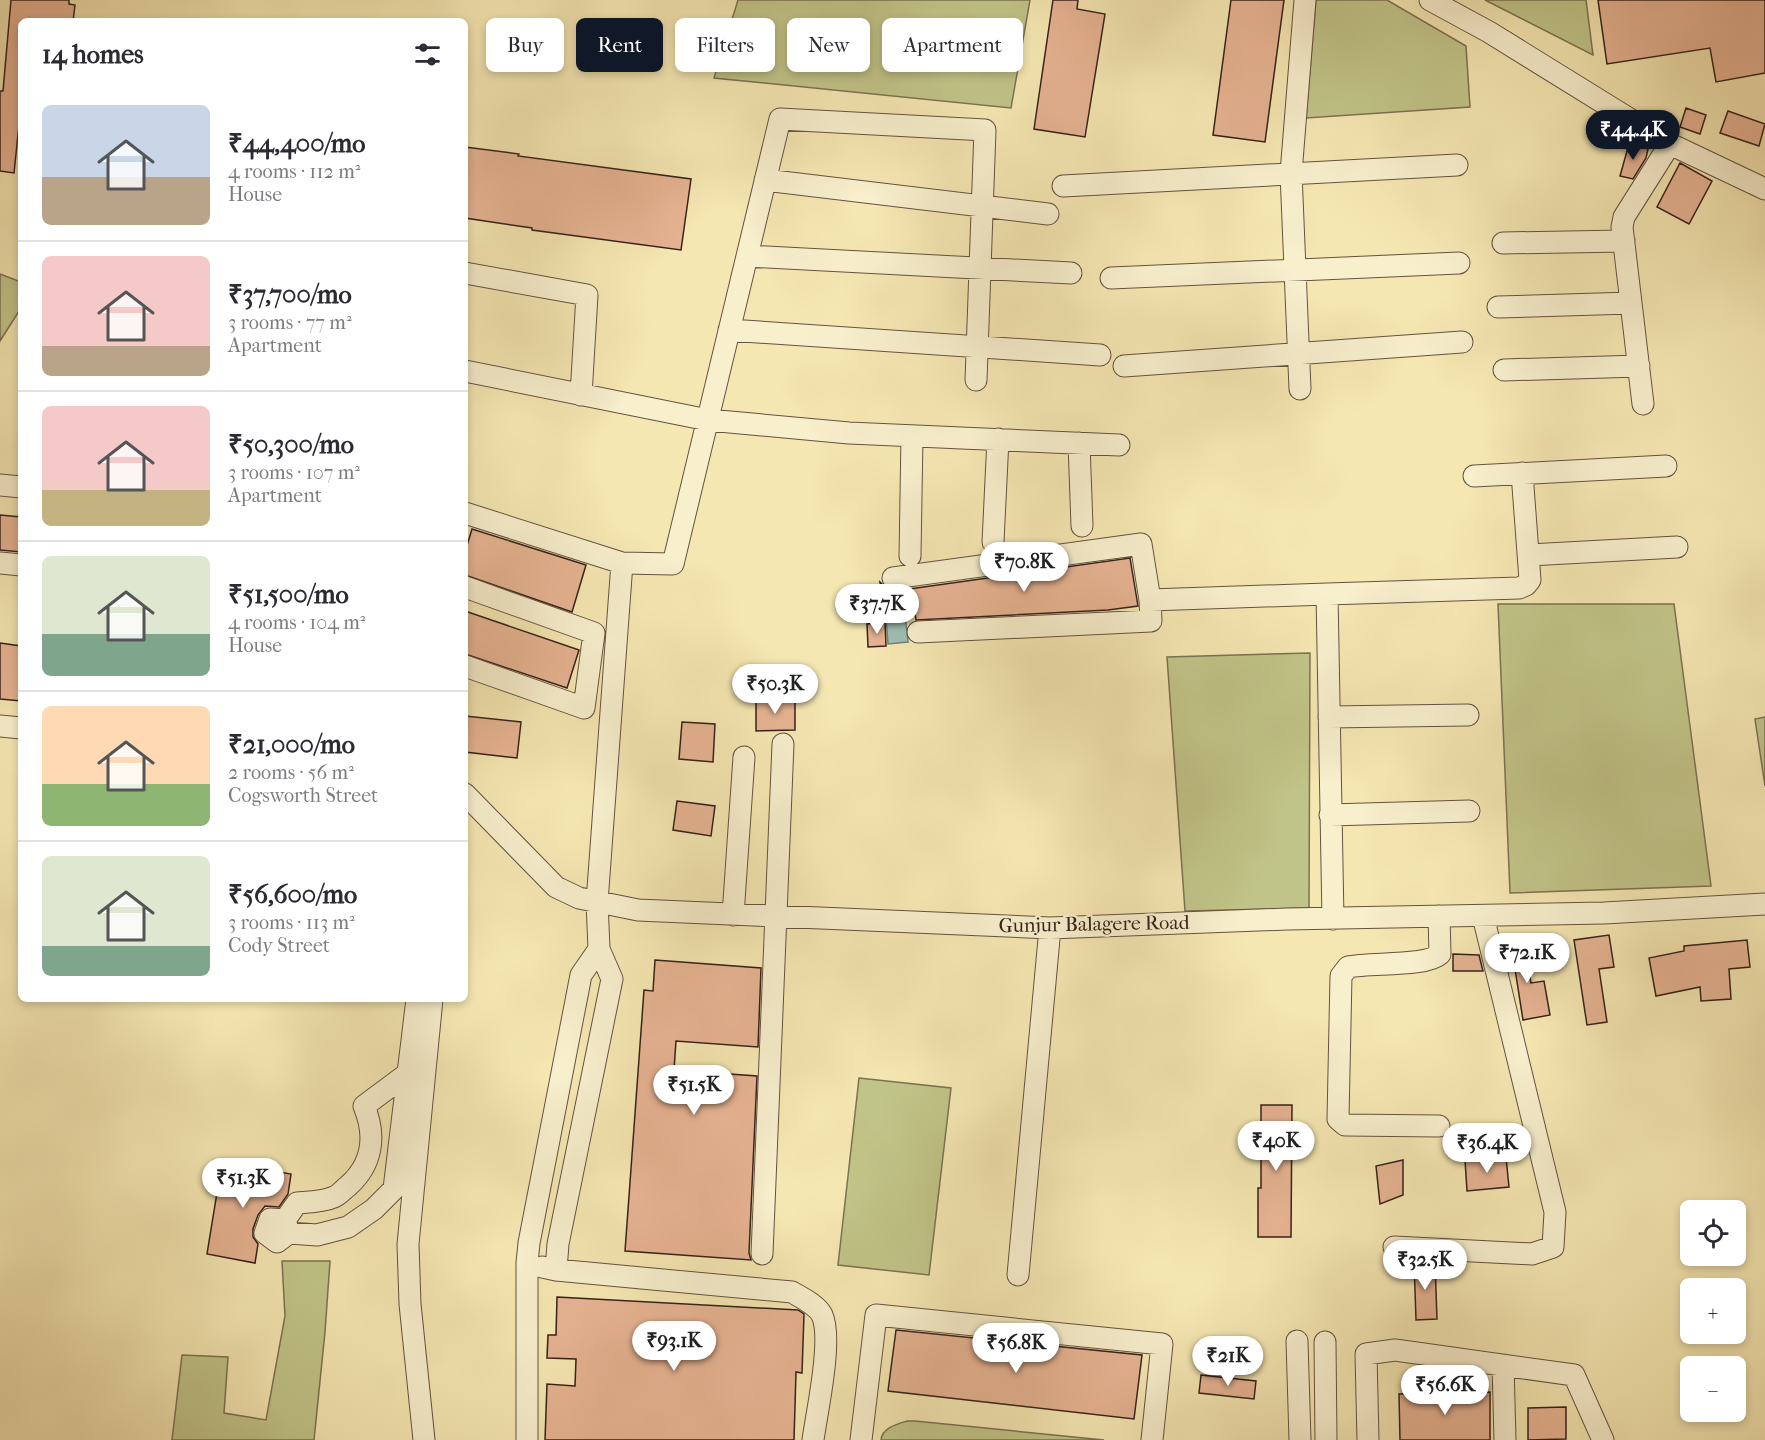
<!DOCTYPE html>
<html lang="en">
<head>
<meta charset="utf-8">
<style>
	:root { --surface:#fff; --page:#f2f2f3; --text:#2b2b33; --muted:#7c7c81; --line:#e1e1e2; --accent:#111827 }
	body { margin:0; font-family:"IM FELL French Canon",serif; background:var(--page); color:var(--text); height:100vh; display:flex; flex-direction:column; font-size:22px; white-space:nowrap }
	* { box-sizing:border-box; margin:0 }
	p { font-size:20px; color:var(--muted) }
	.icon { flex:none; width:33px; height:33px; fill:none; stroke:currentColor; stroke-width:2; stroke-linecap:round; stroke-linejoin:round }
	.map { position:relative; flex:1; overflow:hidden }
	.details { position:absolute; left:18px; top:18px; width:450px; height:984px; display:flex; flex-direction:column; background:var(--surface); border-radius:9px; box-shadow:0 3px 9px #0003 }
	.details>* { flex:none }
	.guide { position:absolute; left:486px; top:18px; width:570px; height:54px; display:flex; gap:12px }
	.buttons { position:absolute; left:1680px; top:1200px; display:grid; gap:12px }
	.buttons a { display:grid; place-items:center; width:66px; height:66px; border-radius:9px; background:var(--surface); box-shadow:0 3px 9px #0003; font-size:30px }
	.price { position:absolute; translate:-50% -51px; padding:0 14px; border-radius:21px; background:#fff; color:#222; font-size:20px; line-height:39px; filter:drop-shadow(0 2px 3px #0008) }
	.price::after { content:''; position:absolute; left:50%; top:36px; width:18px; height:14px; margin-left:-9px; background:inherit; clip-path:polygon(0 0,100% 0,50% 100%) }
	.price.selected { background:var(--accent); color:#fff }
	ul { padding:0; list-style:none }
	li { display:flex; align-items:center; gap:18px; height:150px; padding:0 24px }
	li+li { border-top:2px solid var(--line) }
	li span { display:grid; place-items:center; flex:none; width:168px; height:120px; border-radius:9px; color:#555 }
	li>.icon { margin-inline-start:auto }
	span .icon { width:72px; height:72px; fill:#fffc; stroke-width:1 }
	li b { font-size:26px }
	h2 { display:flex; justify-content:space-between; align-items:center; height:72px; padding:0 24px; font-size:26px }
	.chip { padding:0 21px; border-radius:9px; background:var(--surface); box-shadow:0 3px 9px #0003; font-size:21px; line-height:54px }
	.chip.selected { background:var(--accent); color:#fff }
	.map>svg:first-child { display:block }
	.green { fill:#c1c488; stroke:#7b7251; stroke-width:1.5 }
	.water { fill:#9fbeb4; stroke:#757f76; stroke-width:1.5 }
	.building { fill:#e6b392; stroke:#35211a; stroke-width:1.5 }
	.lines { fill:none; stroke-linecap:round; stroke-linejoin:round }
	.minor-casing { stroke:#655240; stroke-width:23 }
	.minor { stroke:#f8efcd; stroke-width:21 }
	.labels { text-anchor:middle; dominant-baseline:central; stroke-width:4.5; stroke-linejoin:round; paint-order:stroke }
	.street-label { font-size:20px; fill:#35211a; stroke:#f8efcd }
</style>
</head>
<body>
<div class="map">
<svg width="1765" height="1440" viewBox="0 0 1765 1440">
	<rect width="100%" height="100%" fill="#f5e7b2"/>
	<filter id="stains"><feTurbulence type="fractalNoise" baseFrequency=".00333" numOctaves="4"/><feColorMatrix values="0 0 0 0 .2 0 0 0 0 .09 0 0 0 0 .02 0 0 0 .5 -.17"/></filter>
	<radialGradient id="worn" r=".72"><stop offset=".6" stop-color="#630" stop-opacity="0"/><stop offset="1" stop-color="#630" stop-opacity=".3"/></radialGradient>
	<!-- green -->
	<path class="green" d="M738,0H1030L1011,108L714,78Z
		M1316,0H1387L1466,46L1470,107L1306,118Z
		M1485,0H1586L1593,55Z
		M0,274L21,282V308L0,341Z
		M1498,604H1674L1711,886L1510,893Z
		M1310,653L1309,908L1185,911L1167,657Z
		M1765,717V786L1755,719Z
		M859,1078L951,1088L929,1275L838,1265Z
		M282,1261H330L325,1332L314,1440H172L182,1355L228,1357L224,1413L266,1420L285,1316Z
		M907,1421H915L1104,1440H881C882,1428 897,1424 907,1421Z"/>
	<!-- water -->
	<path class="water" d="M905,615L908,642L888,644L886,617Z"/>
	<!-- building -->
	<path class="building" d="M11,0H69V4L75,5L73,21H21V106L14,173L0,171V91H3Z
		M1053,0H1078L1077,9L1105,14L1085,137L1034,129Z
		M1231,0H1284L1265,142L1213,135Z
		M1598,0H1765V73L1716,82L1710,48L1607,64Z
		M1686,108L1706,115L1700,134L1680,127Z
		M1728,111L1765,124L1759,146L1720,133Z
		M1629,144L1648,149L1646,158L1633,179L1620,176Z
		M465,147L519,154L518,156L691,179L681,250L532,230V228L465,218Z
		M1680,163L1712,181L1689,224L1657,207Z
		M0,515L21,517V552L0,550Z
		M472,529L586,565L572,612L465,575V552Z
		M1130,558L1138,606L1108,610L916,620L914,607L884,611L880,582L888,590L895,591Z
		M465,611L579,650L567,688L465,654Z
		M885,622L886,646L868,647L867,624Z
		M0,643L21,646V701L0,699Z
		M756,700H795V730L756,731Z
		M465,716L521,722L517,758L465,752Z
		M682,722L715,724L713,762L679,759Z
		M677,801L715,806L711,836L673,830Z
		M1609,935L1614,967L1599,969L1607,1022L1587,1025L1574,940Z
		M1747,940L1750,967L1729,969L1731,999L1701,1001L1700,987L1656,996L1649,958L1684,951V946Z
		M1524,943L1531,983L1544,981L1550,1015L1523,1020L1515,969L1509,970L1504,947Z
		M1453,954L1479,955L1483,971H1453Z
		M655,960L761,968L758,1047L676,1041L674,1070L757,1076L749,1253L751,1260L625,1251L644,990L653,991Z
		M1261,1105H1292L1291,1237H1258V1188H1261Z
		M1506,1157L1509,1187L1467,1191L1465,1160Z
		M1403,1160V1195L1380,1204L1376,1166Z
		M222,1162L291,1174L288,1194L279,1207L265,1206L258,1215L253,1229V1237L258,1244L255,1263L207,1254Z
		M1414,1261L1435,1262L1437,1319L1416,1320Z
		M557,1297L798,1310L804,1314L802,1373L796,1372L794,1440H545L547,1384L575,1386L576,1359L547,1358L548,1335H556Z
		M896,1330L1142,1355L1134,1419L888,1391Z
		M1201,1375L1256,1381L1254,1399L1199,1393Z
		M1490,1392V1440H1400L1399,1394Z
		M1566,1407V1439L1528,1440V1408Z"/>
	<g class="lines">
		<!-- minor casing -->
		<g class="minor-casing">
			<path id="minor" d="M1430,0L1489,32L1670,144L1765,189
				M765,180L1048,214
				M1063,186L1457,165
				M1503,243L1624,241
				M747,256L1071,273
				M465,273L587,295L581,395
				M1111,278L1459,263
				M1498,307L1631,303
				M729,330L1100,355
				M1124,366L1462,342
				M1504,370L1639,366
				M465,371L708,420L849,433L1119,445
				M1300,389L1291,173L1305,0
				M1643,404L1622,227L1624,217L1670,144
				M1079,443L1082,526
				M1474,476L1666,466
				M0,485L21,487
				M465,513L622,563L673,564L780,119L985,130L976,380
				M993,542L998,439
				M1529,555L1677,547
				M910,556L912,436
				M0,563L21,565
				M893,578L1141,544L1150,600L1151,621L918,632
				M465,587L594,633L584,708L465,666
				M1150,600L1327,594
				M1329,717L1468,715
				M0,726L21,728
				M465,794L556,887L579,898L638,910L1050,928L1287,919L1604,913L1765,904
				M1330,815L1469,811
				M733,915L744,757
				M1333,919L1327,594L1519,588L1526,585L1530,580L1522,473
				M1439,1126L1345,1125L1338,1119L1341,976L1348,967C1370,962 1426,967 1440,954L1439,916
				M285,1220L297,1203C309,1202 323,1202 334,1197C339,1195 344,1189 348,1186C373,1164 376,1135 364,1106L407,1074
				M289,1233L285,1220L270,1219L265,1233L277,1242L289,1233L317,1235L348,1227L374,1209L394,1189L417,999
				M1394,1247L1532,1254L1553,1247L1555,1212L1483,916
				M762,1254L783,744
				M542,1267L556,1270L792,1292C802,1298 817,1305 822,1315C833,1339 817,1411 813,1440
				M556,1270L558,1244L612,979L599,949L597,902L622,563
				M1018,1275L1050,928
				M1297,1341L1300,1440
				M1325,1342L1326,1440
				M1503,1365L1505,1440
				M424,1440L410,1304L408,1244L432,999
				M527,1440V1263L529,1243L581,975L599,949
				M861,1440L876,1315L1162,1344L1152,1440
				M1368,1440L1366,1354L1395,1350L1574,1375L1603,1440"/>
		</g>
		<!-- minor -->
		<use href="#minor" class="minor"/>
	</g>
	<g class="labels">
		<!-- street labels -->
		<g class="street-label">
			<text transform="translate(1094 924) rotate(-1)">Gunjur Balagere Road</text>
		</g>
	</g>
	<rect width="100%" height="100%" filter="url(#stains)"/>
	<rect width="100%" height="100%" fill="url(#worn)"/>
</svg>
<div class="buttons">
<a><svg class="icon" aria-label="locate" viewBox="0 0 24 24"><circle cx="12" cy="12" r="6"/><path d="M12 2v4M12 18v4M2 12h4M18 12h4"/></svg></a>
<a>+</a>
<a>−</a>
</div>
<b class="price selected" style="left:1633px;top:161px">₹44.4K</b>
<b class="price" style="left:1024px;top:593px">₹70.8K</b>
<b class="price" style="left:877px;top:635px">₹37.7K</b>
<b class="price" style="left:775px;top:715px">₹50.3K</b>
<b class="price" style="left:1527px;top:984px">₹72.1K</b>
<b class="price" style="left:694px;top:1116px">₹51.5K</b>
<b class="price" style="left:1276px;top:1172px">₹40K</b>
<b class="price" style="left:1487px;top:1174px">₹36.4K</b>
<b class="price" style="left:243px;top:1209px">₹51.3K</b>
<b class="price" style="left:1425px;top:1291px">₹32.5K</b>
<b class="price" style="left:674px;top:1372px">₹93.1K</b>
<b class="price" style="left:1016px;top:1374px">₹56.8K</b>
<b class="price" style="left:1228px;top:1387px">₹21K</b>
<b class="price" style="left:1445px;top:1416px">₹56.6K</b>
<div class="guide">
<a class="chip">Buy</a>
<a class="chip selected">Rent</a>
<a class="chip">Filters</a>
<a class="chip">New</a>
<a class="chip">Apartment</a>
</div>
<section class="details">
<h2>14 homes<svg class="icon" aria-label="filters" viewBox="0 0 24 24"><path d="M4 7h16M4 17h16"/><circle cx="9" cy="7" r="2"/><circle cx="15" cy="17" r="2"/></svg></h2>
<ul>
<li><span style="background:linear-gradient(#c9d6e8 60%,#b9a48a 0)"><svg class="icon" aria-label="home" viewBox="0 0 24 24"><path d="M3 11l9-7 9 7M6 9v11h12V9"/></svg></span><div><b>₹44,400/mo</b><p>4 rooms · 112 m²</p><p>House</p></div></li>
<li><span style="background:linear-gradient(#f6c9c9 75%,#b9a48a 0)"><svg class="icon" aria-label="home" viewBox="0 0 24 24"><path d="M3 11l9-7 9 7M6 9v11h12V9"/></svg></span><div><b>₹37,700/mo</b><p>3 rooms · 77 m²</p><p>Apartment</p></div></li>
<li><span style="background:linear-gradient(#f6c9c9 70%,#c2b280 0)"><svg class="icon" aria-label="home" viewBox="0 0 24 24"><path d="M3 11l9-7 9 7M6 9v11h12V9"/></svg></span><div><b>₹50,300/mo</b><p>3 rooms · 107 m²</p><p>Apartment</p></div></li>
<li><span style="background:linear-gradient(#dfe7d0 65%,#7fa58c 0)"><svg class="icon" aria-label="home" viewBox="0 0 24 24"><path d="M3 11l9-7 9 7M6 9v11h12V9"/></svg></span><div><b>₹51,500/mo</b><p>4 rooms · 104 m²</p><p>House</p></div></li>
<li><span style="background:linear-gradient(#ffd9b3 65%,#8fb573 0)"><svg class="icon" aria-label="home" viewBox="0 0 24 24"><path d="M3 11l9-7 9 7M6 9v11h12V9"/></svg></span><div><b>₹21,000/mo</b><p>2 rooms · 56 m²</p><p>Cogsworth Street</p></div></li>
<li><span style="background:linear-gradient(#dfe7d0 75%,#7fa58c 0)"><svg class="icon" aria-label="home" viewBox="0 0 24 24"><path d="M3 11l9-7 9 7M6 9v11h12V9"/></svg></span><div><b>₹56,600/mo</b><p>3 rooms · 113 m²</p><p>Cody Street</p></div></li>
</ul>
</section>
</div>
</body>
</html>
